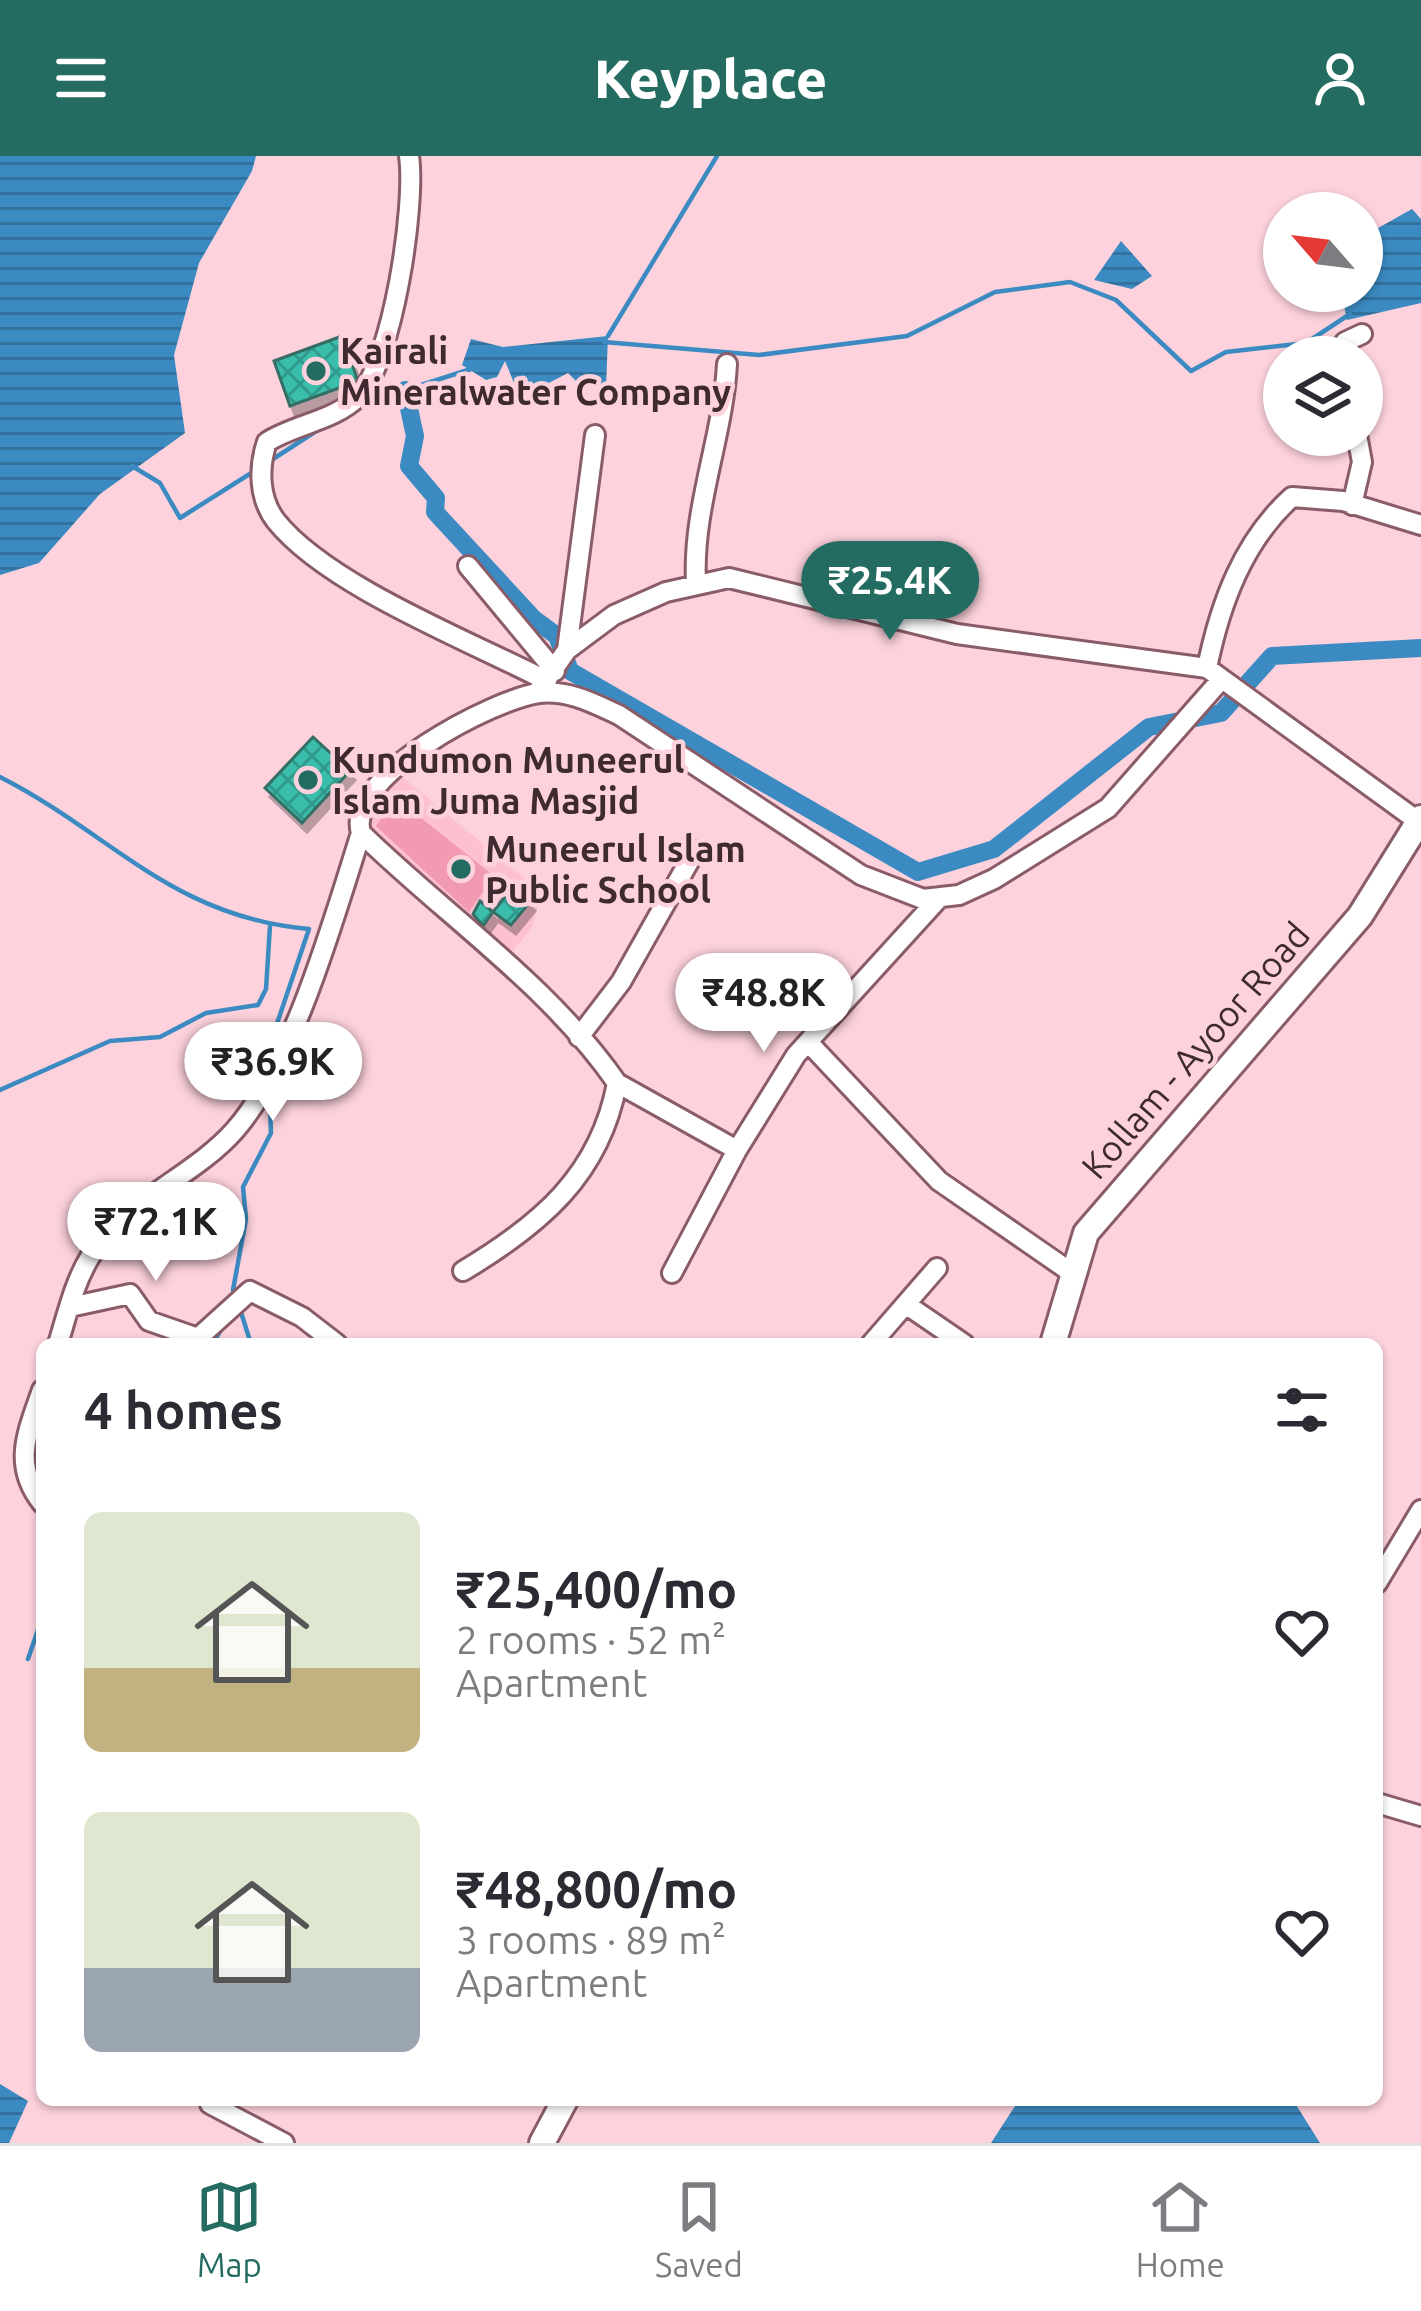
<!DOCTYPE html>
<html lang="en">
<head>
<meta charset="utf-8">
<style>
	:root { --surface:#fff; --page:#f2f2f3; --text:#2b2b33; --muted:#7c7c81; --line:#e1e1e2; --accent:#246b62 }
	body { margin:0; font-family:Ubuntu,sans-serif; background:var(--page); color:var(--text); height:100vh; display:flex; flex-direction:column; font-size:45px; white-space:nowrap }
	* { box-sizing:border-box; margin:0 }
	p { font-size:39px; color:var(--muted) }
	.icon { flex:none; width:66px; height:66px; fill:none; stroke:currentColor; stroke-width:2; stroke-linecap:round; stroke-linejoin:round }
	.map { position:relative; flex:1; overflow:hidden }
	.panel { position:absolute; left:36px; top:1182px; width:1347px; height:768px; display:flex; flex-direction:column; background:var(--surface); border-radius:18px; box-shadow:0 3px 9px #0004 }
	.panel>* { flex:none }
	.needle { width:78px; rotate:298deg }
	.controls { position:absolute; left:1263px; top:36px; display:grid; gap:24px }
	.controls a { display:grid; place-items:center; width:120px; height:120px; border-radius:50%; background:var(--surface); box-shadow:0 3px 9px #0004; font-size:60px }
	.price { position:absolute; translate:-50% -102px; padding:0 27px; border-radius:42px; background:#fff; color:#222; font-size:39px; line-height:78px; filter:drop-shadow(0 3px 6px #0008) }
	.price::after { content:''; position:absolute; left:50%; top:72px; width:36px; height:27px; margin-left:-18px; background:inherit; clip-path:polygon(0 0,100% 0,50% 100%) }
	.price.current { background:var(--accent); color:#fff }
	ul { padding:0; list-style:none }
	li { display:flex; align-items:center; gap:36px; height:300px; padding:0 48px }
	li span { display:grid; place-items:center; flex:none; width:336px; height:240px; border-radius:18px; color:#555 }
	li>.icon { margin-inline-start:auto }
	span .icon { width:144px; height:144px; fill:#fffc; stroke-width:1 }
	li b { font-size:51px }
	h2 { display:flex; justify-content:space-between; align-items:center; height:144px; padding:0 48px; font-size:51px }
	header { display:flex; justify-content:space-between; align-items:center; height:156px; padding:0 48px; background:var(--accent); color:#fff; font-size:54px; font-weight:800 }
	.menu { display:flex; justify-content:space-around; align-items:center; height:168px; border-top:3px solid var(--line); background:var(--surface); font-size:33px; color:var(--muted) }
	.menu a { display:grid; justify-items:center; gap:6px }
	.menu .current { color:var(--accent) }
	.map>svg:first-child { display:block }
	.built { fill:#fdc0cf }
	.green { fill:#f19ab1 }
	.water { fill:url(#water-rules) }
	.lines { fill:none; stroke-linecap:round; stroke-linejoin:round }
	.stream { stroke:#3b8bc2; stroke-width:4.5 }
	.canal { stroke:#3b8bc2; stroke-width:18 }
	.building { fill:url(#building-cross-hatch); stroke:#346e65; stroke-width:3; filter:url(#shadow) }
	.minor-casing { stroke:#8a5c68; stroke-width:24 }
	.secondary-casing { stroke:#8a5c68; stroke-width:30 }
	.minor { stroke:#fff; stroke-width:18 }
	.secondary { stroke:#fff; stroke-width:24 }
	.poi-dot { fill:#246b62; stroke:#fdd2dc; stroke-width:4.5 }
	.labels { text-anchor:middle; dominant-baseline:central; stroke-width:9; stroke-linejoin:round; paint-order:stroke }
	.poi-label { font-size:36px; font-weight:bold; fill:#3e2a2f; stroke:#fdd2dc; text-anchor:start }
	.street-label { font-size:36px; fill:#3e2a2f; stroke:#fdd2dc }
</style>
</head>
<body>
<header><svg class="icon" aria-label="menu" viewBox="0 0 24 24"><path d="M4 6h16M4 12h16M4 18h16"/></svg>Keyplace<svg class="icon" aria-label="person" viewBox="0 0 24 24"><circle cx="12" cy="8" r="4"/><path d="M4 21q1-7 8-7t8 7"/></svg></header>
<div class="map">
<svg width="1421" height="1987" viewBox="0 0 1421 1987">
	<defs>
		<pattern id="water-rules" width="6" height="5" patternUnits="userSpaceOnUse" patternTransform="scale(3)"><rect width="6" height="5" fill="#3b8bc2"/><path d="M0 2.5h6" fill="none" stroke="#33729e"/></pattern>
		<pattern id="building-cross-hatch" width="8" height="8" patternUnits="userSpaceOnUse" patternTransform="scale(3)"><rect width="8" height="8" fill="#3abdab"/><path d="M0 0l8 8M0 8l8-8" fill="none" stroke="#329a8c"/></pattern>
		<filter id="shadow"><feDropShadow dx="5" dy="9" stdDeviation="0" flood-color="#0004"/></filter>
	</defs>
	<rect width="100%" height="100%" fill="#fdd2dc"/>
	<!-- built -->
	<path class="built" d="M400,619L542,737L531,773L509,799L386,694L368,671Z"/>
	<!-- green -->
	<path class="green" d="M395,641L494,720L469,756L376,670Z"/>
	<!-- water -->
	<path class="water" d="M0,0H256L252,15L199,107L174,199L185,277L100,338L39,407L0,419Z
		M1412,53L1421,63V147L1347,164L1341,135H1362V81Z
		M1121,85L1152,120L1132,133L1094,124Z
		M608,180L606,232L578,227L568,217L545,229L542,244L516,232L505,205L497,221L486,224L462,209L471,183L503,191Z
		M0,1928L28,1945L9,1987H0Z
		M1019,1944H1293L1320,1987H991Z"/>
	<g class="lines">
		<!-- stream -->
		<path class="stream" d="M608,180L717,0
			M604,186L759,199L907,180L995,136L1070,126L1116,144L1191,215L1226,196L1306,187L1350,158
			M362,248L471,213
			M270,305L321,272
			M132,310L160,327L180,362L256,314
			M0,621C112,678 172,761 309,773L267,897
			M0,934L110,885L160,881L206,857L258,849L266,833L270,770
			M236,1143L233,1134L246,1063L243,1031L271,977L270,950
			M240,1153L251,1188
			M213,1188L222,1172
			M28,1503L42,1462"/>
		<!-- canal -->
		<path class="canal" d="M405,234L415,280L409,310L436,342L435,356L534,463L557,480L570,515L918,716L994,693L1149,571L1221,557L1272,500L1421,492"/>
	</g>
	<!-- building -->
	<path class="building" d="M342,180L358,225L290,250L274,205Z
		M313,581L350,615L302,667L265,632Z
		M512,731L530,746L511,769L493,756Z
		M480,745L493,756L483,770L473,758Z"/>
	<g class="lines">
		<!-- minor casing -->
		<g class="minor-casing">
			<path id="minor" d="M409,0C416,49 393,205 358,241C334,265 295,268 267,286C258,312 259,343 276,365C328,430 472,486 547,525
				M1336,201L1345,186L1362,178
				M1352,349L1362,306L1357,279
				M468,410L555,515
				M696,427C692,352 723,282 727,208
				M567,494L595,279
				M539,534L567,494L614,459L666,436L729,422L957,478L1207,512
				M1419,666L1207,512C1220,448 1243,385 1292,341L1343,345L1421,369
				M579,881L621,826L695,695
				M808,886L939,1025L1072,1117
				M617,927L737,994
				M463,1115C540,1069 600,1019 617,927C549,829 446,760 361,677C344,620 494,543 539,537C569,534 593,547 619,559L861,719L923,743L959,739L994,723L1108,652L1219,526
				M672,1117L737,994L796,899L940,741
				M907,1149L964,1188
				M70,1151L130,1138L149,1165L198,1182L250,1135L302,1161L337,1188
				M58,1188C67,1159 74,1127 90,1101C122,1046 194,1021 235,974C293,908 334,762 361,677
				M871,1188L937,1112
				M42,1234C27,1277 12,1309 42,1347
				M1377,1427L1421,1354
				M1377,1647L1421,1660
				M210,1948L284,1987"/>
		</g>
		<!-- secondary casing -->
		<g class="secondary-casing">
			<path id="secondary" d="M1053,1188L1086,1077L1360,760L1421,662
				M542,1987L565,1944"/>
		</g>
		<!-- minor -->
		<use href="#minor" class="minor"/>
		<!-- secondary -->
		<use href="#secondary" class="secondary"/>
	</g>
	<!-- markers -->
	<g class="poi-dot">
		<circle cx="316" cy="215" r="12"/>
		<circle cx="308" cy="624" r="12"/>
		<circle cx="461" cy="713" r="12"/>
	</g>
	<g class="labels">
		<!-- poi labels -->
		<g class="poi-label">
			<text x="340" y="194">Kairali<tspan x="340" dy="41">Mineralwater Company</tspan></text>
			<text x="332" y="603">Kundumon Muneerul<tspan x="332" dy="41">Islam Juma Masjid</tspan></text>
			<text x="485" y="692">Muneerul Islam<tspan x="485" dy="41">Public School</tspan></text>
		</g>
		<!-- street labels -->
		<g class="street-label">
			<text transform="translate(1195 894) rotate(-49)">Kollam - Ayoor Road</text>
		</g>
	</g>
</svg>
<div class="controls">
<a><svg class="needle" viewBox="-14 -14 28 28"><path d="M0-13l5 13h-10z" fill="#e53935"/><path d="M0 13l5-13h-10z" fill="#7c7c81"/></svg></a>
<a><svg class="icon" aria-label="layers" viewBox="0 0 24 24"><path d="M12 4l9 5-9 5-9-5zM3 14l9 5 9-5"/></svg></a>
</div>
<b class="price current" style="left:890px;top:487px">₹25.4K</b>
<b class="price" style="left:764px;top:899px">₹48.8K</b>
<b class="price" style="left:273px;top:968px">₹36.9K</b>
<b class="price" style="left:156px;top:1128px">₹72.1K</b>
<section class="panel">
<h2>4 homes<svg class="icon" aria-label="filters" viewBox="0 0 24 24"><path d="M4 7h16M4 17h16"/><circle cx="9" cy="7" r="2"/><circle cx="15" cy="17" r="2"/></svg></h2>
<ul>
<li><span style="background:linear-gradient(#dfe7d0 65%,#c2b280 0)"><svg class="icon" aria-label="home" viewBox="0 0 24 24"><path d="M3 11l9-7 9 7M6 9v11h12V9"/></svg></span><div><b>₹25,400/mo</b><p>2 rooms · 52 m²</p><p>Apartment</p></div><svg class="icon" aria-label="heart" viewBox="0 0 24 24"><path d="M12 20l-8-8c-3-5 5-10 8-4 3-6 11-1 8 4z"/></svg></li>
<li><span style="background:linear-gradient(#dfe7d0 65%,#9aa5b1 0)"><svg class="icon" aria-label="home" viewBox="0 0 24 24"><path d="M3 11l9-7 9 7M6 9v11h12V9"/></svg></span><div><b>₹48,800/mo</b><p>3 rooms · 89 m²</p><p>Apartment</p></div><svg class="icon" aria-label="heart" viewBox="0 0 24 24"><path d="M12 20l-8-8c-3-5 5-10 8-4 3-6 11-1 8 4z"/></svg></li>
</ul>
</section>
</div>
<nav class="menu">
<a class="current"><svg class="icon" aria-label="map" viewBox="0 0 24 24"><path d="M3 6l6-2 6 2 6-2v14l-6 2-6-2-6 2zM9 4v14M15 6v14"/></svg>Map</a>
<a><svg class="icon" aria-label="saved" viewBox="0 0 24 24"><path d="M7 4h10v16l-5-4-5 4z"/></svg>Saved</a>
<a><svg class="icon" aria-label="home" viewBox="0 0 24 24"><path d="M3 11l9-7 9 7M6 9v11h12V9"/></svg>Home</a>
</nav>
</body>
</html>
